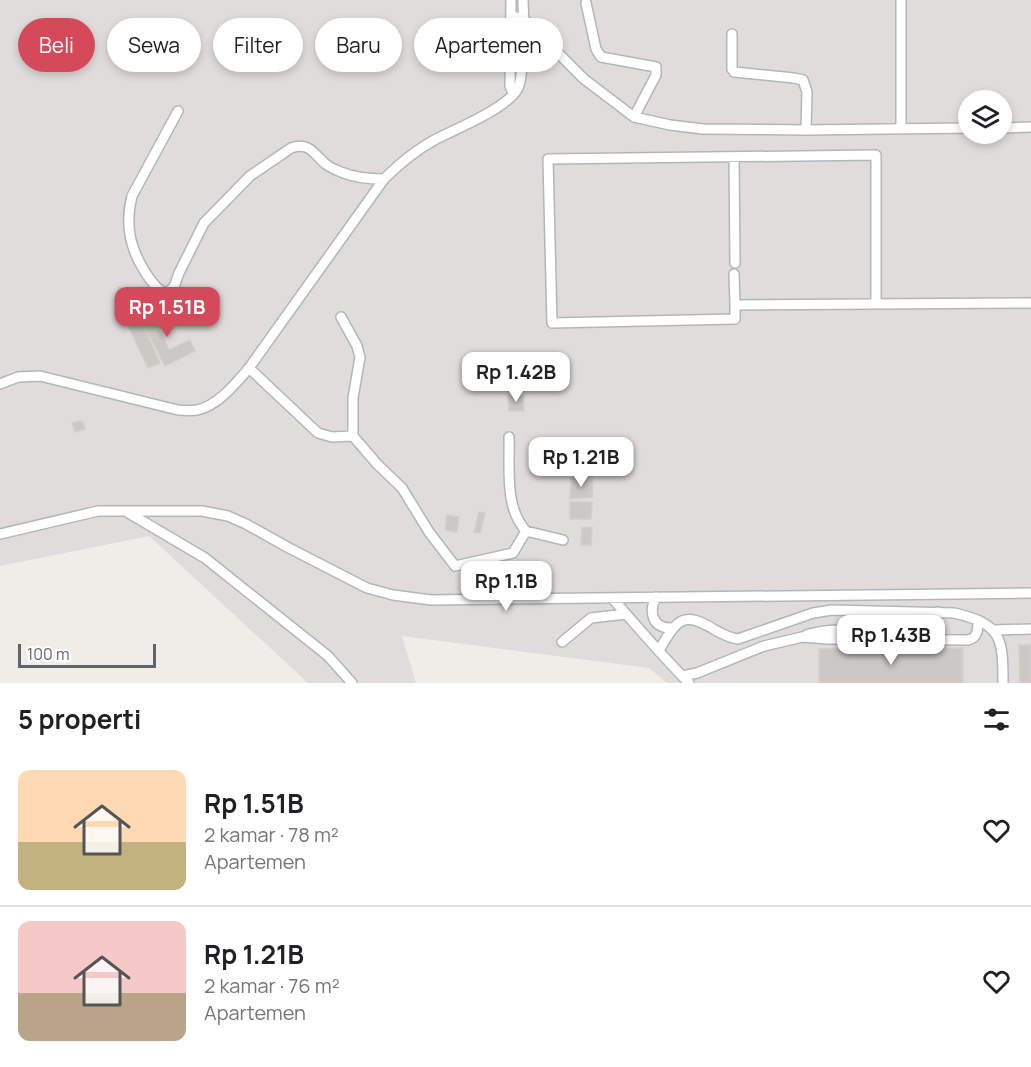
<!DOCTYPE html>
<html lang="id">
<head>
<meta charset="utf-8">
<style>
	:root { --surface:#fff; --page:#f6f6f6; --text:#202124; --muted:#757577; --line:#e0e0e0; --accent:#d54a5a }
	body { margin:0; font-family:Manrope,sans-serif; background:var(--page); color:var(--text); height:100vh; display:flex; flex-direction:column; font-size:22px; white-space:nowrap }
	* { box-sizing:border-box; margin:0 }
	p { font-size:20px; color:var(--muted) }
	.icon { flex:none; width:33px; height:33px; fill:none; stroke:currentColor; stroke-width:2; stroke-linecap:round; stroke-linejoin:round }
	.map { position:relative; height:683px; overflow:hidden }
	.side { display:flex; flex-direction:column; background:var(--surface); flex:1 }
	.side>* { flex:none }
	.banner { position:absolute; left:18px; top:18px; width:600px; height:54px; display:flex; gap:12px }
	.tools { position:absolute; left:958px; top:90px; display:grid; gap:12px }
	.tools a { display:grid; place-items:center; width:54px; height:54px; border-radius:50%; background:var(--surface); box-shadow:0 3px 9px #0003; font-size:30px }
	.scale { position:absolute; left:18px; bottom:15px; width:138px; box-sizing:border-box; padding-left:6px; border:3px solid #606467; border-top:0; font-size:16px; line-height:21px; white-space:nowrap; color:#606467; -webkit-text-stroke:4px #fff; paint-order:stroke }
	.price { position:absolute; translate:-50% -51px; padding:0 14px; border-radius:12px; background:#fff; color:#222; font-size:20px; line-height:39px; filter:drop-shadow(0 2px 3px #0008) }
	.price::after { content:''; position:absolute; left:50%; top:36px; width:18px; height:14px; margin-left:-9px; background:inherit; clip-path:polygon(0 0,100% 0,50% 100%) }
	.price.selected { background:var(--accent); color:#fff }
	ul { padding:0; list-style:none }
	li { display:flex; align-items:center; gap:18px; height:150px; padding:0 18px }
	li+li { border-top:2px solid var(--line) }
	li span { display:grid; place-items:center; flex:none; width:168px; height:120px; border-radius:12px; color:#555 }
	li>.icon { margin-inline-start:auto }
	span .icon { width:72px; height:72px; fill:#fffc; stroke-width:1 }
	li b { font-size:26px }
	h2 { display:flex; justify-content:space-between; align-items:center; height:72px; padding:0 18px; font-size:26px }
	.chip { padding:0 21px; border-radius:27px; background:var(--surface); box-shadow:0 3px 9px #0003; font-size:21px; line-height:54px }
	.chip.selected { background:var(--accent); color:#fff }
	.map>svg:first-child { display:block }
	.industrial { fill:#dfdcdb; fill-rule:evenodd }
	.building { fill:#cbc8c5; stroke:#d4cec8; stroke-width:1.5 }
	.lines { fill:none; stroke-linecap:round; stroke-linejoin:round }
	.minor-casing { stroke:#b3b6b9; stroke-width:12 }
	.minor { stroke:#fff; stroke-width:9 }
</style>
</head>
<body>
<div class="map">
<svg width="1031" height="683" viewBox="0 0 1031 683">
	<rect width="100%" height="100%" fill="#f0ede9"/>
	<!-- industrial -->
	<path class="industrial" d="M0,0H1031V683H667L649,668L402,636L416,683H308L149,536L0,566ZM969,100H1002V134H969Z"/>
	<!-- building -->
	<path class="building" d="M119,287L128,290L125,299L116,296Z
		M174,308L179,319L159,329L169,350L190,340L195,351L165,366L143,323Z
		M139,317L160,363L148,368L127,323Z
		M508,395H523L524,411H509Z
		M80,421V422H83L85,429L75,432L72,423Z
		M593,477L592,497L570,499L571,478Z
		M570,502H592L591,519H570Z
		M479,512L485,513L480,533L474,532Z
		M447,515L459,517L457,532L445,530Z
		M592,527L591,545H581L582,528Z
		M1019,645H1031V683H1020Z
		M963,648V683H819V649Z"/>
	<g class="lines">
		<!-- minor casing -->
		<g class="minor-casing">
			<path id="minor" d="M511,0L510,86L513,93
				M901,0V128
				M586,3L596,49L601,57L656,67V75L634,117
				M511,16L524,19L584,79L634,117L670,125L703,129L806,130L969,128
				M732,34V69L734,72L794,78L803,80L807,92L806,130
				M178,111L132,196C124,227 131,252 149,278C155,285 158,291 167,293L174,287L179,273L204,223L250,176L291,148C310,141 315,156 327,165C331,168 336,170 341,172C355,178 368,179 384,179
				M1002,128L1031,127
				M734,157L735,263
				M734,274L735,305L1031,303
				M735,305V319L552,323L548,159L876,155V304
				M341,317L357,346L360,357L353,398V436
				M249,368L318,433L332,437L353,436L377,464L402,488L429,532L455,566L513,553L526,531L563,540
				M0,384L18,377L40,376L178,410C184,410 191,411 197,410C218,406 236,383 249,368L384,179C399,164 416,150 436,139C456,129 508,108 518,88C524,75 524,17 523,0
				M509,437C510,468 504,507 526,531
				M127,512L205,558L328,656L352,683
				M0,534L98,511H202L228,516L246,524L289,548L367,588L393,595L431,600L1031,593
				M656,597C648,613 653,629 673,628
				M612,598C637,626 662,656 689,683
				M994,630L1031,629
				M806,635C829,628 854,630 877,631C890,631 903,633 915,630C925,627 931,619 938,612
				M562,642L591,618L626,614
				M659,650C677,621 682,609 715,630C723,634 729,638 738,639L813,613L832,610L954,613C1002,624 1003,638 1003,683
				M682,676L697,673L764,646L802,637L828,639L968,640C978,638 978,629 978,620"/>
		</g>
		<!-- minor -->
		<use href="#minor" class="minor"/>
	</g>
</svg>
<div class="tools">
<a><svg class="icon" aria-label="layers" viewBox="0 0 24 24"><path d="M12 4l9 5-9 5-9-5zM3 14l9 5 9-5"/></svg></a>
</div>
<div class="scale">100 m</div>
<b class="price selected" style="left:167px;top:338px">Rp 1.51B</b>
<b class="price" style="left:516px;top:403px">Rp 1.42B</b>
<b class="price" style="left:581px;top:488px">Rp 1.21B</b>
<b class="price" style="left:506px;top:612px">Rp 1.1B</b>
<b class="price" style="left:891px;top:666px">Rp 1.43B</b>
<div class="banner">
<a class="chip selected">Beli</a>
<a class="chip">Sewa</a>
<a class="chip">Filter</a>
<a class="chip">Baru</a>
<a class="chip">Apartemen</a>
</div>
</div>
<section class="side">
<h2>5 properti<svg class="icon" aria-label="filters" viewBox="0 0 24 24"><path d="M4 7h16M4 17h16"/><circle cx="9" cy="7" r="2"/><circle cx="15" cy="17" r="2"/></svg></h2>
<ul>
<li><span style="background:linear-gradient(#ffd9b3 60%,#c2b280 0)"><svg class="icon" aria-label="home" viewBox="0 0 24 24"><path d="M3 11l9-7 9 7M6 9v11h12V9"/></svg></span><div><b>Rp 1.51B</b><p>2 kamar · 78 m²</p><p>Apartemen</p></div><svg class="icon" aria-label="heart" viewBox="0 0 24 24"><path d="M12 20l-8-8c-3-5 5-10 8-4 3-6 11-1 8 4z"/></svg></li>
<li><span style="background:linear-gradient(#f6c9c9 60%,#b9a48a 0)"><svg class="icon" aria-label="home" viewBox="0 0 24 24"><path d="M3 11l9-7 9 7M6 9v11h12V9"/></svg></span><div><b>Rp 1.21B</b><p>2 kamar · 76 m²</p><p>Apartemen</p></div><svg class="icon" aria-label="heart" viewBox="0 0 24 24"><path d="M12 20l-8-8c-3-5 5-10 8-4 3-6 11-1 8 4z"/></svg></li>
</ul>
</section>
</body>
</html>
